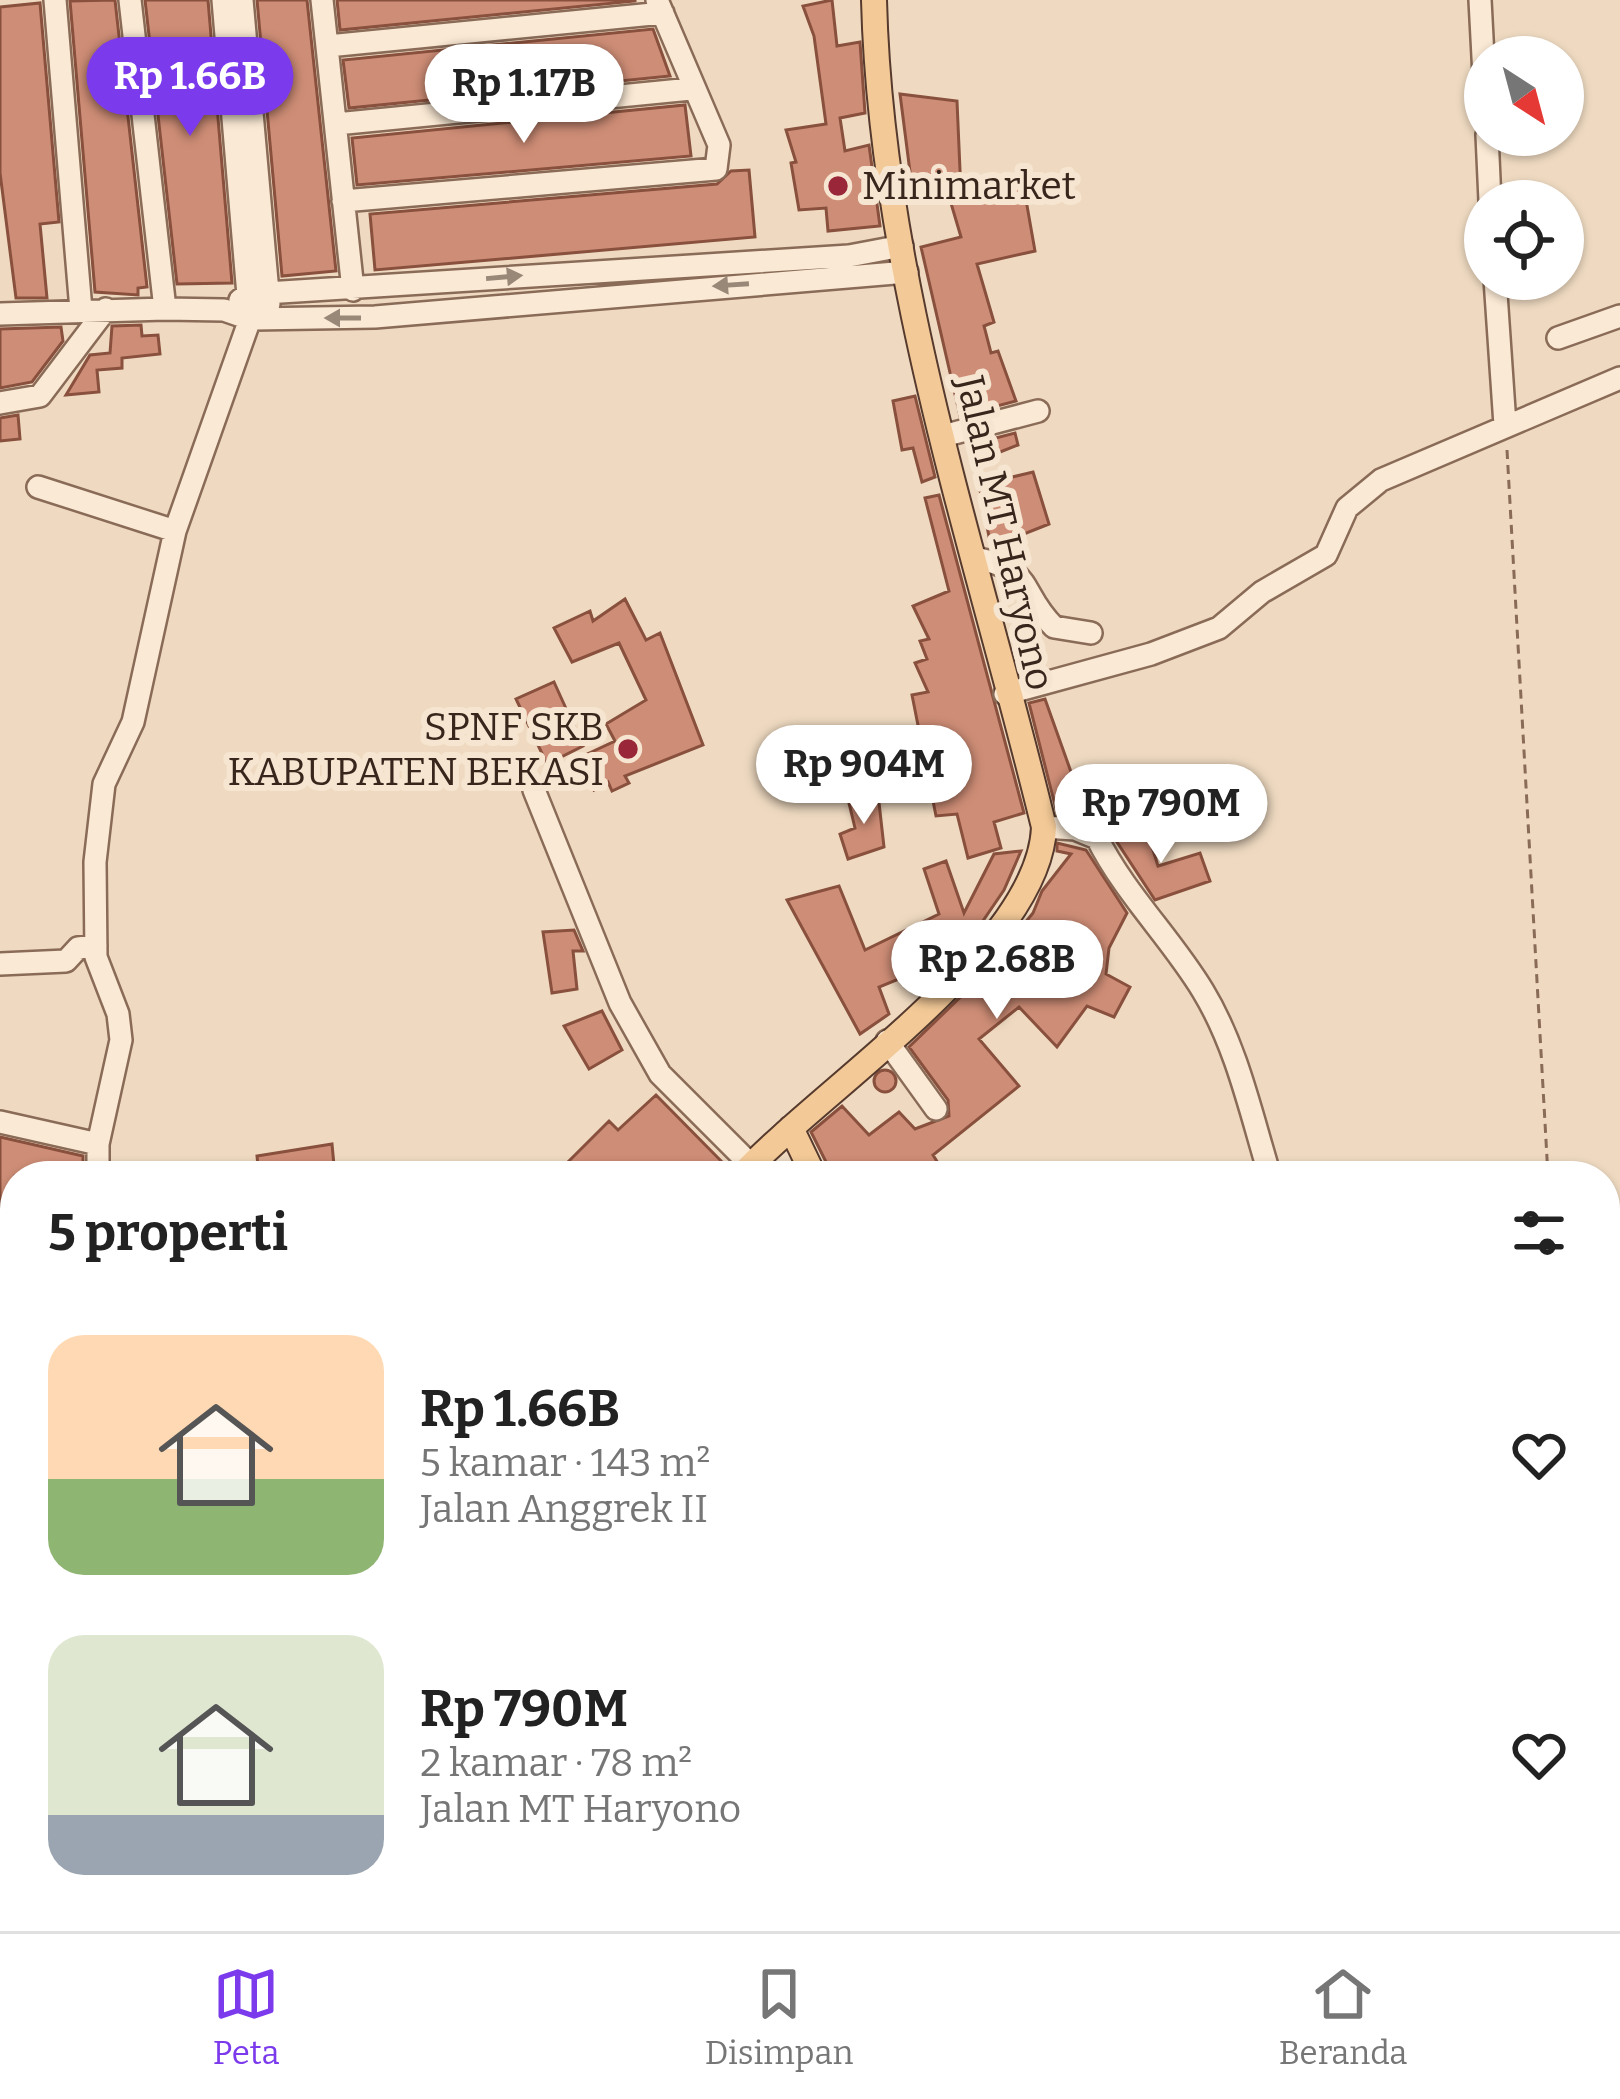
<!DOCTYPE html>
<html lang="id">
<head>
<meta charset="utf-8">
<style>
	:root { --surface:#fff; --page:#f2f2f2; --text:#222; --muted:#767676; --line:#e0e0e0; --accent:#7c3aed }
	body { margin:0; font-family:Bitter,serif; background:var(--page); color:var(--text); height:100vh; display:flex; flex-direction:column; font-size:45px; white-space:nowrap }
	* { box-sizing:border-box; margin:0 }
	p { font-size:39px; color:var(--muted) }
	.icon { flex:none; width:66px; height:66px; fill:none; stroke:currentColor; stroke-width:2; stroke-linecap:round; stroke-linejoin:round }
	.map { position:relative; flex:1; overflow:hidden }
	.details { position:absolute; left:0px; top:1161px; width:1620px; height:771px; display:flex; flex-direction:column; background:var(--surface); border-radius:48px 48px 0 0; box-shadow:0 3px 9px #0004 }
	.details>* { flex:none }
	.needle { width:78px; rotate:144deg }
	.fabs { position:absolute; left:1464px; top:36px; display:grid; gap:24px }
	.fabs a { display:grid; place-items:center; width:120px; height:120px; border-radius:50%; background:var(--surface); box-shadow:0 3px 9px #0004; font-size:60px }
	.price { position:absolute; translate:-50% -102px; padding:0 27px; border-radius:42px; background:#fff; color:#222; font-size:39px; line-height:78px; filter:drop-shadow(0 3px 6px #0008) }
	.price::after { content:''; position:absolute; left:50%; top:72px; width:36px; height:27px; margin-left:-18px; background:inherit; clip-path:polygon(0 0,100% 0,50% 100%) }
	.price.current { background:var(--accent); color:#fff }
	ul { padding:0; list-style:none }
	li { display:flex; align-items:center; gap:36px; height:300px; padding:0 48px }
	li span { display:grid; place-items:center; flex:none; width:336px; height:240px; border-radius:36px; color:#555 }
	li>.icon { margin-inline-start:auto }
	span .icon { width:144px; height:144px; fill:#fffc; stroke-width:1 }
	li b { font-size:51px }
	h2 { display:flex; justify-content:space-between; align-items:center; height:144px; padding:0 48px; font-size:51px }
	.dock { display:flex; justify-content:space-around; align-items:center; height:168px; border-top:3px solid var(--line); background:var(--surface); font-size:33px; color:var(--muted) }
	.dock a { display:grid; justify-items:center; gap:6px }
	.dock .current { color:var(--accent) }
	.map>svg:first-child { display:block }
	.building { fill:#ce8d76; stroke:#88503d; stroke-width:3 }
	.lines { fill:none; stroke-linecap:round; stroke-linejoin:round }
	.minor-casing { stroke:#896b58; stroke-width:26 }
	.major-casing { stroke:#563a2d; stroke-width:28 }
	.path { stroke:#896b58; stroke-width:3; stroke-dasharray:9 6; stroke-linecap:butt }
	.minor { stroke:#fae9d4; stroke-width:21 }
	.major { stroke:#f3c997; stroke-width:24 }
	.oneway { fill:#998878 }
	.poi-dot { fill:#992739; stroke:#f6e6d1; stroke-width:4.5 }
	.labels { text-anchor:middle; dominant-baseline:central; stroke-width:12; stroke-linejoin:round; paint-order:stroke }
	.poi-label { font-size:39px; fill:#38261d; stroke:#f6e6d1; text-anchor:start }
	.street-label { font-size:39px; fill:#38261d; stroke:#f6e6d1 }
</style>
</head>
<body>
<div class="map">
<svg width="1620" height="1931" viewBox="0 0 1620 1931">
	<rect width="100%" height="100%" fill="#efdac1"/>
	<!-- building -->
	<path class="building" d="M115,0L147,287L138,288V295L95,292L70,1Z
		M145,0H208L232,283L177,284Z
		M257,0H307L336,271L282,276Z
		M337,0H635V1L340,30Z
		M832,0L837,46L860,42L865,113L840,118L845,151L869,145L880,226L828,231L826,208L799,210L791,163L796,162L786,130L826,124L814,36L803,6Z
		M40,3L59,222L40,224L47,298H16L0,173V7Z
		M653,29L670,76L349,108L343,60Z
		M900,94L957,101L961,193L1022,177L1035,251L977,264L994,322L984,326L991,353L998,351L1016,401L960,416L921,247L961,237L948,193L914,203Z
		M685,105L691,156L357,185L352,138Z
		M749,170L755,237L375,270L370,214L717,184L731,171Z
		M141,325L142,336L158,335L160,354L122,358V368L97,370L99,392L66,395L90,355L110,353L112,326Z
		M61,327L63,341L32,382L0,388V329Z
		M915,396L935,477L922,482L913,448L902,450L893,401Z
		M18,415L20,439L0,441V418Z
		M1015,433L1018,445L975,462L968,445Z
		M1033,472L1049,524L991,547L979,485Z
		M939,495L1024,813L994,822L1001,848L968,858L957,814L936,816L912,695L928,692L915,663L927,659L920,641L929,639L913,606L949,591L925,498Z
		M625,599L646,640L660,633L703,745L625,776L629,783L612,791L608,782L594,790L583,756L615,741L606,724L646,700L619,643L572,662L554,628L590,611L593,621Z
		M554,682L583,746L547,764L516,699Z
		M1045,699L1081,800L1084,817L1057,813L1029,703Z
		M878,794L884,847L848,859L840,834L855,828L848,799Z
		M1145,824L1158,866L1200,853L1210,881L1155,900L1115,839Z
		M1057,843L1086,850L1127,913L1109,948L1106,974L1130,987L1114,1017L1087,1006L1057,1047L1019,1007L979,1039L1019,1086L933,1155L938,1163L931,1169L935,1176H833L811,1132L842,1106L869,1135L899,1112L915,1129L949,1116L948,1100L909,1047L979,979L1033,913L1042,891L1071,854L1057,851Z
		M1021,851L1004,890L974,934L946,941L950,958L879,987L889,1014L860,1034L787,900L839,886L865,950L939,914L924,869L946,861L964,913L994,854Z
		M574,930L583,951H573L577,989L552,993L543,932Z
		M602,1011L622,1050L589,1069L564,1026Z
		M874 1081a11 11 0 1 1 22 0a11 11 0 1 1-22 0Z
		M656,1095L727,1167L719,1176H570L562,1168L609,1121L618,1130Z
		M0,1137L83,1156V1176H15V1249L0,1246Z
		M332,1144L335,1176H259L257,1156Z
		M0,1276L15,1303V1347L0,1312Z
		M2,1512L15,1548V1590L0,1593V1575L8,1574L0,1548Z"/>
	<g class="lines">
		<!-- minor casing -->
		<g class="minor-casing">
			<path id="minor" d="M55,0L81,310
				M130,0L165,309
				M242,0L269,304
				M322,0L353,290
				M1480,0L1485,95
				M328,46L663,13
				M336,124L691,89
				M1487,135L1490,201
				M343,201L716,169L719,145L657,0
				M1495,279L1505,425
				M240,300L249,294L849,256L902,246
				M0,314L165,309L224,310L250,319L375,317L907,272
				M1558,338L1620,316
				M0,403L40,396L106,309
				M943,436L1038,411
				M38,487L175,531
				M974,558C1036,569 1018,592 1054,627L1091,633
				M1005,694L1151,654L1219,628L1262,592L1326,555L1347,508L1381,480L1620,378
				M534,790L620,1003L660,1074L751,1165
				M1044,827L1075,829L1097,838C1125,894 1171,938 1203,991C1237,1047 1251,1114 1270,1176
				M0,964L66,961L78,948L96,946
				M887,1041L936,1109
				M0,1122L98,1144
				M98,1176V1144L121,1040L118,1014L96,957L95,862L104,784L133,722L175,531L250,319L223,0
				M0,1261L15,1264
				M0,1491L15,1483
				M0,1634L6,1649
				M0,1731L15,1726
				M1605,1886L1620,1881
				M596,1917L602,1931
				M655,1917L661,1931
				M425,1931L471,1917
				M849,1931L889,1917
				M1289,1931L1328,1917"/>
		</g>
		<!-- major casing -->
		<g class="major-casing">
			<path id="major" d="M791,1128L814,1176
				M741,1176C820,1090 1040,947 1044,827C978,556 881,282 874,0
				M1165,1917L1172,1931
				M170,1931L173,1917"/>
		</g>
		<!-- path -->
		<path class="path" d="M1507,450L1548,1176
			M1448,1931L1451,1917"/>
		<!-- minor -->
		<use href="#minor" class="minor"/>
		<!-- major -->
		<use href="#major" class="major"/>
	</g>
	<!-- one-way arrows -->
	<defs><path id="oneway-solid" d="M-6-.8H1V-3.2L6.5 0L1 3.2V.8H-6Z" transform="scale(3)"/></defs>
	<g class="oneway">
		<use href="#oneway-solid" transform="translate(504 277) rotate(-5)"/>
		<use href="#oneway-solid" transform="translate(731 285) rotate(176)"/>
		<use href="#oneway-solid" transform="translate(343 318) rotate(180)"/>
	</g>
	<!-- markers -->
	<g class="poi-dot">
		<circle cx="838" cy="186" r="12"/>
		<circle cx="628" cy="749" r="12"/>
	</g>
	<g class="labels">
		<!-- poi labels -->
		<g class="poi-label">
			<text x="862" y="186">Minimarket</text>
			<text x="604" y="727" text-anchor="end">SPNF SKB<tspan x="604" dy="45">KABUPATEN BEKASI</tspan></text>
		</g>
		<!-- street labels -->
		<g class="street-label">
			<text transform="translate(1005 533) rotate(77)">Jalan MT Haryono</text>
		</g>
	</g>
</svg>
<div class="fabs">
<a><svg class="needle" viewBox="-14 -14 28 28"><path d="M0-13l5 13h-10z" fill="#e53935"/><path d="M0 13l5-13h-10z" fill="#767676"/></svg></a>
<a><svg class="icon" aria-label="locate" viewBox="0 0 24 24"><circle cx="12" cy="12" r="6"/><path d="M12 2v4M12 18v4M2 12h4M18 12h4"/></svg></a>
</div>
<b class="price current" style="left:190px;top:139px">Rp 1.66B</b>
<b class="price" style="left:524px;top:146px">Rp 1.17B</b>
<b class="price" style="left:864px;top:827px">Rp 904M</b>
<b class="price" style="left:1161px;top:866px">Rp 790M</b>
<b class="price" style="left:997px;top:1022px">Rp 2.68B</b>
<section class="details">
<h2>5 properti<svg class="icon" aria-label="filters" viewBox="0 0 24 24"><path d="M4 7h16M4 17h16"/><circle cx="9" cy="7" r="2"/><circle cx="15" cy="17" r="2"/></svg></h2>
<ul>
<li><span style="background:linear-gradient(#ffd9b3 60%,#8fb573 0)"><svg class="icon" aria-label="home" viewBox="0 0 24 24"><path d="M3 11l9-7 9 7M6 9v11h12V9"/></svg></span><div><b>Rp 1.66B</b><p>5 kamar · 143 m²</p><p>Jalan Anggrek II</p></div><svg class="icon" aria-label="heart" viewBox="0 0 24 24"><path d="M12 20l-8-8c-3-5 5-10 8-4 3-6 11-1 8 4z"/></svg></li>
<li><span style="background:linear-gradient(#dfe7d0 75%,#9aa5b1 0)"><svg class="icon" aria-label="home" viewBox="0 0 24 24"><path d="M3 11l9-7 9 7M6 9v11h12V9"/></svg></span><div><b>Rp 790M</b><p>2 kamar · 78 m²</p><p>Jalan MT Haryono</p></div><svg class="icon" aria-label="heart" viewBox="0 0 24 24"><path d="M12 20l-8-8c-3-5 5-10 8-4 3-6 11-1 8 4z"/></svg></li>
</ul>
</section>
</div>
<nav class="dock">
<a class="current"><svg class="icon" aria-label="map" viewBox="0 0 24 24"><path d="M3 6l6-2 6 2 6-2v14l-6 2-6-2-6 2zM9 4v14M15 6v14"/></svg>Peta</a>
<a><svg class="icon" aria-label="saved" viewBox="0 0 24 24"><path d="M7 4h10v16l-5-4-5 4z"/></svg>Disimpan</a>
<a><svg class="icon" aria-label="home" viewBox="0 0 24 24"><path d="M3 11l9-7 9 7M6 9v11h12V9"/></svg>Beranda</a>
</nav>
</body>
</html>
